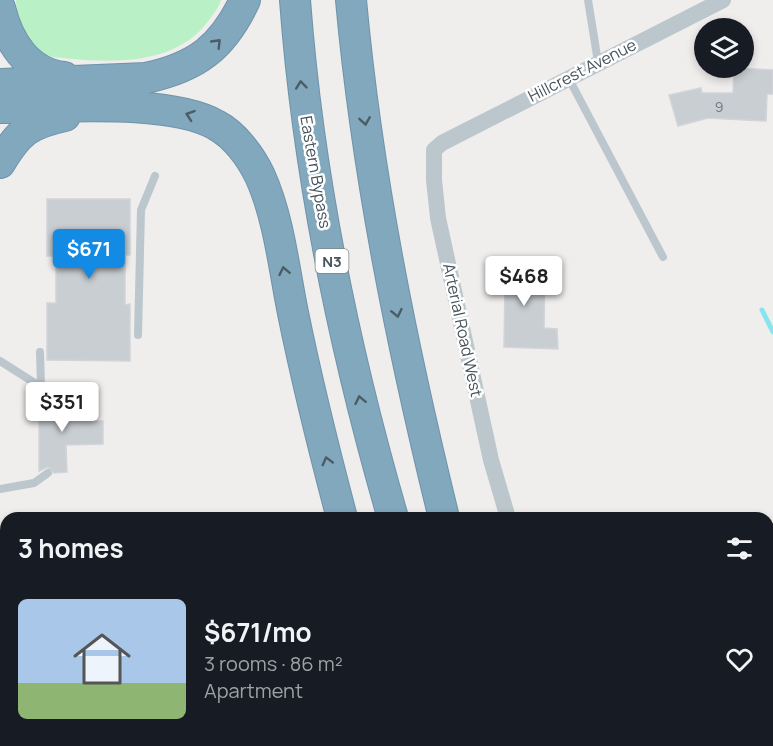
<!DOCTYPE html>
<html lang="en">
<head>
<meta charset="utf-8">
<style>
	:root { --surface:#171b24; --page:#20242c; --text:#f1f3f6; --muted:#9ea1a6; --accent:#138be4 }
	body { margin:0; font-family:Manrope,sans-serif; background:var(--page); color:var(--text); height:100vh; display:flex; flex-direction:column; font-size:22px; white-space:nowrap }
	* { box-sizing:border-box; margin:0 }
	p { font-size:20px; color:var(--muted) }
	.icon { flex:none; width:33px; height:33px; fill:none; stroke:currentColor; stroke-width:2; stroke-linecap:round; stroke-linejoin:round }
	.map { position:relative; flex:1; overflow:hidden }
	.panel { position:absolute; left:0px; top:512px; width:774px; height:236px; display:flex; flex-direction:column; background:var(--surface); border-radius:18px 18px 0 0; box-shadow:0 3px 9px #0003 }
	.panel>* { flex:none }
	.controls { position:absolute; left:694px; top:18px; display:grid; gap:12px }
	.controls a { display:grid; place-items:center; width:60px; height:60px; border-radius:50%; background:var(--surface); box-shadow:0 3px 9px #0003; font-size:30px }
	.price { position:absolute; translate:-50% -51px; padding:0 14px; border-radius:6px; background:#fff; color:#222; font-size:20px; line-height:39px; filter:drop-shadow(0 2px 3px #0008) }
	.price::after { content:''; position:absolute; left:50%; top:36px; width:18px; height:14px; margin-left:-9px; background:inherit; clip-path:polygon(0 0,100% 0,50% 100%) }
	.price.on { background:var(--accent); color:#fff }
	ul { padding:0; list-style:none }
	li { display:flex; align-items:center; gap:18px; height:150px; padding:0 18px }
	li span { display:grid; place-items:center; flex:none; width:168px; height:120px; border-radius:9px; color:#555 }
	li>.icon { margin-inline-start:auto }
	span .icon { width:72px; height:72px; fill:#fffc; stroke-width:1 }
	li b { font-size:26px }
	h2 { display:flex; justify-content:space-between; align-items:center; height:72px; padding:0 18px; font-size:26px }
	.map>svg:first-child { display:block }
	.green { fill:#b9f0c6 }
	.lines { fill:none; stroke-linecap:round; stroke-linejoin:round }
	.stream { stroke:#84e7ef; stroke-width:5 }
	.building { fill:#c9ced2; stroke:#d1d4d9; stroke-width:1.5 }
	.motorway-casing { stroke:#6e93aa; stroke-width:32 }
	.service { stroke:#bbc7cd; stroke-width:8 }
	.minor { stroke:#bbc7cd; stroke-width:16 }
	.motorway { stroke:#82a8be; stroke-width:30 }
	.oneway { stroke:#4b5c65 }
	.labels { text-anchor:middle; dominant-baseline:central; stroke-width:5; stroke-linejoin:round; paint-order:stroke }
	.number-label { font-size:14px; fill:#667279 }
	.shield { fill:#fff; stroke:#7d878c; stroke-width:1.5 }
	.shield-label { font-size:15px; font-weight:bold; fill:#45535b }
	.street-label { font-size:16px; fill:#45535b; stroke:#fff }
</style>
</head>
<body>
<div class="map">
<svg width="773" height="746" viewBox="0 0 773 746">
	<rect width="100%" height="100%" fill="#f0eded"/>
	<!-- green -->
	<path class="green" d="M16,0H221C219,7 214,13 209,20C172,72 94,62 37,55L18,33Z"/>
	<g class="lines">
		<!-- stream -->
		<path class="stream" d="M762,310L773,332"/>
	</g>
	<!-- building -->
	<path class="building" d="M734,68L773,70V94H767L766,121L708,118L678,126L669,95L701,88L702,93H733Z
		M47,199H130V255H125V305L130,304V361L47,360V303H56V256H47Z
		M487,266L545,269L544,328L557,329L558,349L504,347L505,285L488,284Z
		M66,394L67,421H103V444L66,445L67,472L54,473L48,467L39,471V398L46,401L50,395Z"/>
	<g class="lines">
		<!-- motorway casing -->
		<g class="motorway-casing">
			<path id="motorway" d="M295,0C308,175 344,349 393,518
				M351,0C367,175 402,347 444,518
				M0,8C8,41 27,73 64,77
				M0,84L146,78C197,67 223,47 245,0
				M0,108C57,108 169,98 216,125C235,135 251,157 260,176C279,218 284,269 293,313C307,382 324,450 342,518
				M0,163C19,131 29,124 65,116
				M420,741L422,746
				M459,741L460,746
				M508,741L509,746"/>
		</g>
		<!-- service -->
		<path class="service" d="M588,0L598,62
			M568,77L663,257
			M138,335L141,210L155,176
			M40,352L41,387L44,395
			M0,361L41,387
			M0,489L34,483L48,473
			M0,570L6,574"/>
		<!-- minor -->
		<path class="minor" d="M508,518L491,460L438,218L434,180V150L442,143L723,0
			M768,568L773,560
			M768,660L773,662
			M579,741L581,746"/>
		<!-- motorway -->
		<use href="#motorway" class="motorway"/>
	</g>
	<!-- one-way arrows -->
	<defs><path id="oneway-chevron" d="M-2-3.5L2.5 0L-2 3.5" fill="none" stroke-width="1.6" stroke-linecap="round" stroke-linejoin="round" transform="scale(1.5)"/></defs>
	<g class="oneway">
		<use href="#oneway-chevron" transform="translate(217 43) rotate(-46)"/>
		<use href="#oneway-chevron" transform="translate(301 85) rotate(-96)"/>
		<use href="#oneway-chevron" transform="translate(190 115) rotate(-161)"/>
		<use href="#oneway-chevron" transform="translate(365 121) rotate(81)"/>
		<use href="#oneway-chevron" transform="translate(284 271) rotate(-102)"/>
		<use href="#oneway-chevron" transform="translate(397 313) rotate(78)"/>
		<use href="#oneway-chevron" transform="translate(360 400) rotate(-102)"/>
		<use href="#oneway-chevron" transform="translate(327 461) rotate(-105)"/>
	</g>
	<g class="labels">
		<!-- number labels -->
		<g class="number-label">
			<text x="719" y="106">9</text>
		</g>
		<!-- shield labels -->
		<rect class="shield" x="315.5" y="249" width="33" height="24" rx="4.5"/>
		<g class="shield-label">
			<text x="332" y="261">N3</text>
		</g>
		<!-- street labels -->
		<g class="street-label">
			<text transform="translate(582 70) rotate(-27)">Hillcrest Avenue</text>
			<text transform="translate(316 172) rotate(80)">Eastern Bypass</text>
			<text transform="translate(463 330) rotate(78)">Arterial Road West</text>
		</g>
	</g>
</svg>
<div class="controls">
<a><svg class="icon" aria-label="layers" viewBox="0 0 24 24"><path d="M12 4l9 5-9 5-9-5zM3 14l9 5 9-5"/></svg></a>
</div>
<b class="price on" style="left:89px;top:280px">$671</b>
<b class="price" style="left:524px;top:307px">$468</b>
<b class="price" style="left:62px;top:433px">$351</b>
<section class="panel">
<h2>3 homes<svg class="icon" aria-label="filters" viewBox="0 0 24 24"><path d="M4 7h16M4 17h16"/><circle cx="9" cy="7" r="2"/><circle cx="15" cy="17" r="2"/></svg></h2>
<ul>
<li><span style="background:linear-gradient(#a9c7e8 70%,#8fb573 0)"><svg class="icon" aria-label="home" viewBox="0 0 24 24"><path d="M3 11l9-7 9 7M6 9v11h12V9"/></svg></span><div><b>$671/mo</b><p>3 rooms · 86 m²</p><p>Apartment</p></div><svg class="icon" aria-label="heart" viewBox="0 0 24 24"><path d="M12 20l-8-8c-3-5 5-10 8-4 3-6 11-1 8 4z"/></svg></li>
</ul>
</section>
</div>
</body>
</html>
